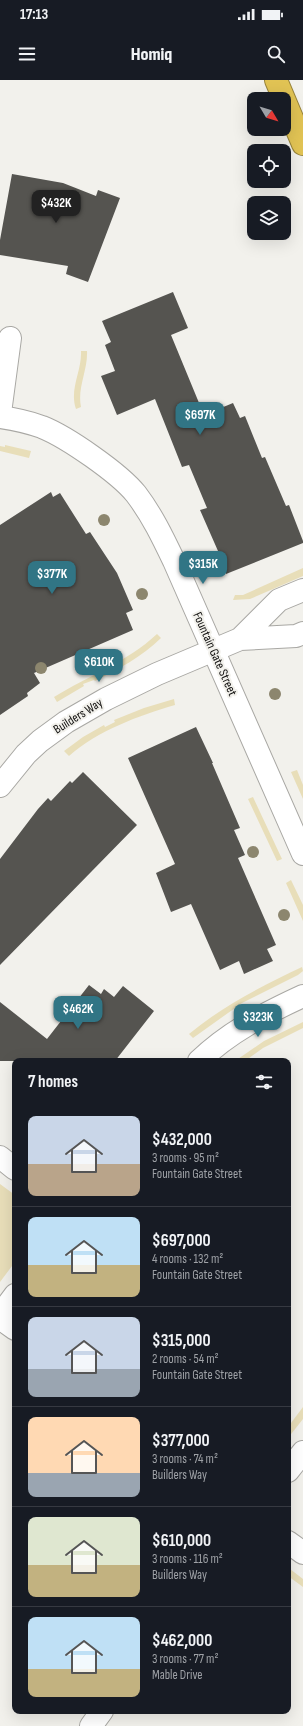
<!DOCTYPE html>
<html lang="en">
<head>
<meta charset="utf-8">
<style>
	:root { --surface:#171b24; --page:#20242c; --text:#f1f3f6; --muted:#9ea1a6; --line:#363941; --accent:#317585 }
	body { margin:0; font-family:"Sofia Sans Condensed",sans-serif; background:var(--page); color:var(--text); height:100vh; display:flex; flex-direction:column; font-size:15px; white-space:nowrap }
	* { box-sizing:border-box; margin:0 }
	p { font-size:13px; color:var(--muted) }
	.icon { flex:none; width:22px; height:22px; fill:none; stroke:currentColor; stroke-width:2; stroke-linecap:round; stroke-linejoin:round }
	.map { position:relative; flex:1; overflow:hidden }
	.details { position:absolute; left:12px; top:978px; width:279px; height:656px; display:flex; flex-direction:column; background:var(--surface); border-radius:8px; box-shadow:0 4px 16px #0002 }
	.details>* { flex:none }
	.needle { width:26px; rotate:128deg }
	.fabs { position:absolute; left:247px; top:12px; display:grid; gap:8px }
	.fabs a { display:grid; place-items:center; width:44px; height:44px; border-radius:8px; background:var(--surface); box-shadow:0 4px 16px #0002; font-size:20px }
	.price { position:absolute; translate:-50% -34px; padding:0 9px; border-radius:8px; background:var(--accent); color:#fff; font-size:13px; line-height:26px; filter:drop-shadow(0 1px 2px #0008) }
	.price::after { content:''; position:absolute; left:50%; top:24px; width:12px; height:9px; margin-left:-6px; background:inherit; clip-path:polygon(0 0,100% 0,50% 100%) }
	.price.on { background:#222; color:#fff }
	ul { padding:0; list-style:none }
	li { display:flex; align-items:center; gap:12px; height:100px; padding:0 16px }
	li+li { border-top:1px solid var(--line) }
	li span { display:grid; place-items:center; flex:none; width:112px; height:80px; border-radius:8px; color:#555 }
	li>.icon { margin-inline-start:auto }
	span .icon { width:48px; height:48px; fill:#fffc; stroke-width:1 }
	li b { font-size:17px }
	h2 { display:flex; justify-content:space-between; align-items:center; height:48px; padding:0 16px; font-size:17px }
	.status { display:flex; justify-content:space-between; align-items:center; height:28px; padding:0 20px; background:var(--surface); direction:ltr }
	.status svg { height:11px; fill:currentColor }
	header { display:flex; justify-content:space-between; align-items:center; height:52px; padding:0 16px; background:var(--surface); font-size:18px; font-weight:800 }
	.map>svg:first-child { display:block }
	.grass { fill:#e8deb9 }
	.building { fill:#555450 }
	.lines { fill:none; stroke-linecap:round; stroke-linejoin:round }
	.minor-casing { stroke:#a9a8a4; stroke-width:24 }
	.highway-casing { stroke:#98843b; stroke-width:24 }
	.minor { stroke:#fff; stroke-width:22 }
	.highway { stroke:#e1c354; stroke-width:22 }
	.tree { fill:#8c866e }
	.labels { text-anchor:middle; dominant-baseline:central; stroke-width:4; stroke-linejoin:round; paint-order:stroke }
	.street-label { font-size:13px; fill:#0f0e0d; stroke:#f2f1ec }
</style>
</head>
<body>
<div class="status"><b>17:13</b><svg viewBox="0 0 49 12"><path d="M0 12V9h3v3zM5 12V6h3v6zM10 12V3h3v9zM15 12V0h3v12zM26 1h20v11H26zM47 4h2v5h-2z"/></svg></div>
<header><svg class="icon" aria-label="menu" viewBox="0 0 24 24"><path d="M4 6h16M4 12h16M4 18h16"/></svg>Homiq<svg class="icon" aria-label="search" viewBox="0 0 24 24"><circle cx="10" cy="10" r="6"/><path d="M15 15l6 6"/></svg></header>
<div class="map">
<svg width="303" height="1646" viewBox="0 0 303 1646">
	<rect width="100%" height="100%" fill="#f2f1ec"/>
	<!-- grass -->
	<path class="grass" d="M81,271H87C88,290 77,308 81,327L76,329C69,309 82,291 81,271Z
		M5,365L31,371L29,378L0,371V366L5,367Z
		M303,488V496L250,519L233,520L235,515H243Z
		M157,554L161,558C142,577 118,589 95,601L94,600L83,604L84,606L57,622L54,617C88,596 127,582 157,554Z
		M174,619L175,625C138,636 99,650 69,676L64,671L83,657L104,645L105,647L115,642L114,640L144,628Z
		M297,690L303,705V719L291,692Z
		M253,717L282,779L277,781L248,719Z
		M291,800L303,825V841L286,803Z
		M302,887L303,891L298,895L242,923L193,958L189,954C224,925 262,906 302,887Z
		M303,942V948L263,968L245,981H235L264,961Z
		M0,1104L15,1115V1182L0,1202Z
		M303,1327V1339L288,1358V1347Z
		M290,1489L303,1499V1507L288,1496Z"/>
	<!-- building -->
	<path class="building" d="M12,94L63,103L96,116L98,110L120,118L88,202L66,194L68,186L0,175V160Z
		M173,212L188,248L171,255L204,335L233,323L240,338L245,336L262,378L265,377L286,426L289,425L303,461V463L226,494L217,472L218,471L200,430L207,428L189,385L182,387L155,319L117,335L101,296L115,291L105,265L111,262L102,241Z
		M51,412L53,417L60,413L86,454L90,452L117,493L133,530L126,533L133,550L34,593L40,603L27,613L28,616L0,635V445Z
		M196,647L213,683H212L240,748L234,750L245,775L238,778L276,865L267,869L273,881L244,894L239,881L220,890L191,824L171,832L156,793L175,784L128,678Z
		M83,692L137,745L0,885V779L38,729L48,718L51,721L70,701L72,703Z
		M89,905L101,914L104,909L114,917L123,906L154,931L115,981H0V922L47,959Z"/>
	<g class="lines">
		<!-- minor casing -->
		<g class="minor-casing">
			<path id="minor" d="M0,333L10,258
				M0,337C14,339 28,342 42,347C67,357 119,393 136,414C152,435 163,458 174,481L303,774
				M240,559L279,520L303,510
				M0,706L26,674L40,661L66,642L106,619L157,594L240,559L296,556L303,553
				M199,981C229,952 266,933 303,916
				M0,1077L15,1089
				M0,1235L15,1215
				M0,1238L15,1249
				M288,1391L303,1372
				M288,1462L303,1473
				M91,1646L102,1631"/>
		</g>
		<!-- highway casing -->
		<g class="highway-casing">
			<path id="highway" d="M276,0L303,64"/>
		</g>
		<!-- minor -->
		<use href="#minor" class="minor"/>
		<!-- highway -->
		<use href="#highway" class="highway"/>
	</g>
	<!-- trees -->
	<g class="tree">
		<circle cx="104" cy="440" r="6"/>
		<circle cx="142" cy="514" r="6"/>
		<circle cx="41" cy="588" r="6"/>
		<circle cx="275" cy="614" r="6"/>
		<circle cx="253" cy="772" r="6"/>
		<circle cx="284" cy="835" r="6"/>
	</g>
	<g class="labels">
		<!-- street labels -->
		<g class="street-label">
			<text transform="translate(215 574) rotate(66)">Fountain Gate Street</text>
			<text transform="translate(78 636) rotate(-32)">Builders Way</text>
		</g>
	</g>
</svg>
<div class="fabs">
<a><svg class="needle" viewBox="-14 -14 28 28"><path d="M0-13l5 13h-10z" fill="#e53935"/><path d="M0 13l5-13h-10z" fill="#9ea1a6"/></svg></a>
<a><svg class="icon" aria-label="locate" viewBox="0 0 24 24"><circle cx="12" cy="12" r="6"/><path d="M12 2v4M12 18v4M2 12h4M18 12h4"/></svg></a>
<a><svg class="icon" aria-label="layers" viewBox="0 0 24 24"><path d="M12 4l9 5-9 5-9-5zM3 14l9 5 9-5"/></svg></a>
</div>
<b class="price on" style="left:56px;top:144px">$432K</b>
<b class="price" style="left:200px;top:356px">$697K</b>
<b class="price" style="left:203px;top:505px">$315K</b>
<b class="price" style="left:52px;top:515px">$377K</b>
<b class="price" style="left:99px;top:603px">$610K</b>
<b class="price" style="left:78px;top:950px">$462K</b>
<b class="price" style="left:258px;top:958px">$323K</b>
<section class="details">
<h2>7 homes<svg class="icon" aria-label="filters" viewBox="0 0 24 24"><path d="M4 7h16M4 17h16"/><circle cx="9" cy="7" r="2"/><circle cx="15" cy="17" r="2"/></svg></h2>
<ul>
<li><span style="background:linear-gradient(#c9d6e8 60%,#b9a48a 0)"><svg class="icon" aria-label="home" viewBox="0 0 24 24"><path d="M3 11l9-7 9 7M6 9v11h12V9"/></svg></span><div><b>$432,000</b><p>3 rooms · 95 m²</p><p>Fountain Gate Street</p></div></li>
<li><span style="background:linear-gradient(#bfe0f5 60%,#c2b280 0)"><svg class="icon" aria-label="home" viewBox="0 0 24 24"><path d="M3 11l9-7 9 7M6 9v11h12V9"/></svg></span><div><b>$697,000</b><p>4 rooms · 132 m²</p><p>Fountain Gate Street</p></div></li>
<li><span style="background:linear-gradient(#c9d6e8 65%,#9aa5b1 0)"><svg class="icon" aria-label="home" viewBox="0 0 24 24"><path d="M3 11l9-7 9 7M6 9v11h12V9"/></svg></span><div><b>$315,000</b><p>2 rooms · 54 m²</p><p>Fountain Gate Street</p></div></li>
<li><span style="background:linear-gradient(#ffd9b3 70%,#9aa5b1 0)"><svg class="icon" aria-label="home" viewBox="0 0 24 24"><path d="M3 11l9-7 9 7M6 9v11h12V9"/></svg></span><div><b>$377,000</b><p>3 rooms · 74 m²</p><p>Builders Way</p></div></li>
<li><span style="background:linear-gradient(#dfe7d0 60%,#c2b280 0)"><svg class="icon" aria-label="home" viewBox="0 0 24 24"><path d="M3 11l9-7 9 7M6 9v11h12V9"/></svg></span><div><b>$610,000</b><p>3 rooms · 116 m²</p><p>Builders Way</p></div></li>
<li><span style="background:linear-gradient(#bfe0f5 65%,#c2b280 0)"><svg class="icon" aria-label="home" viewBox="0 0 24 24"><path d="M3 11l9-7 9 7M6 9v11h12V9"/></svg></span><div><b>$462,000</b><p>3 rooms · 77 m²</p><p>Mable Drive</p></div></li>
</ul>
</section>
</div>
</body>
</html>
